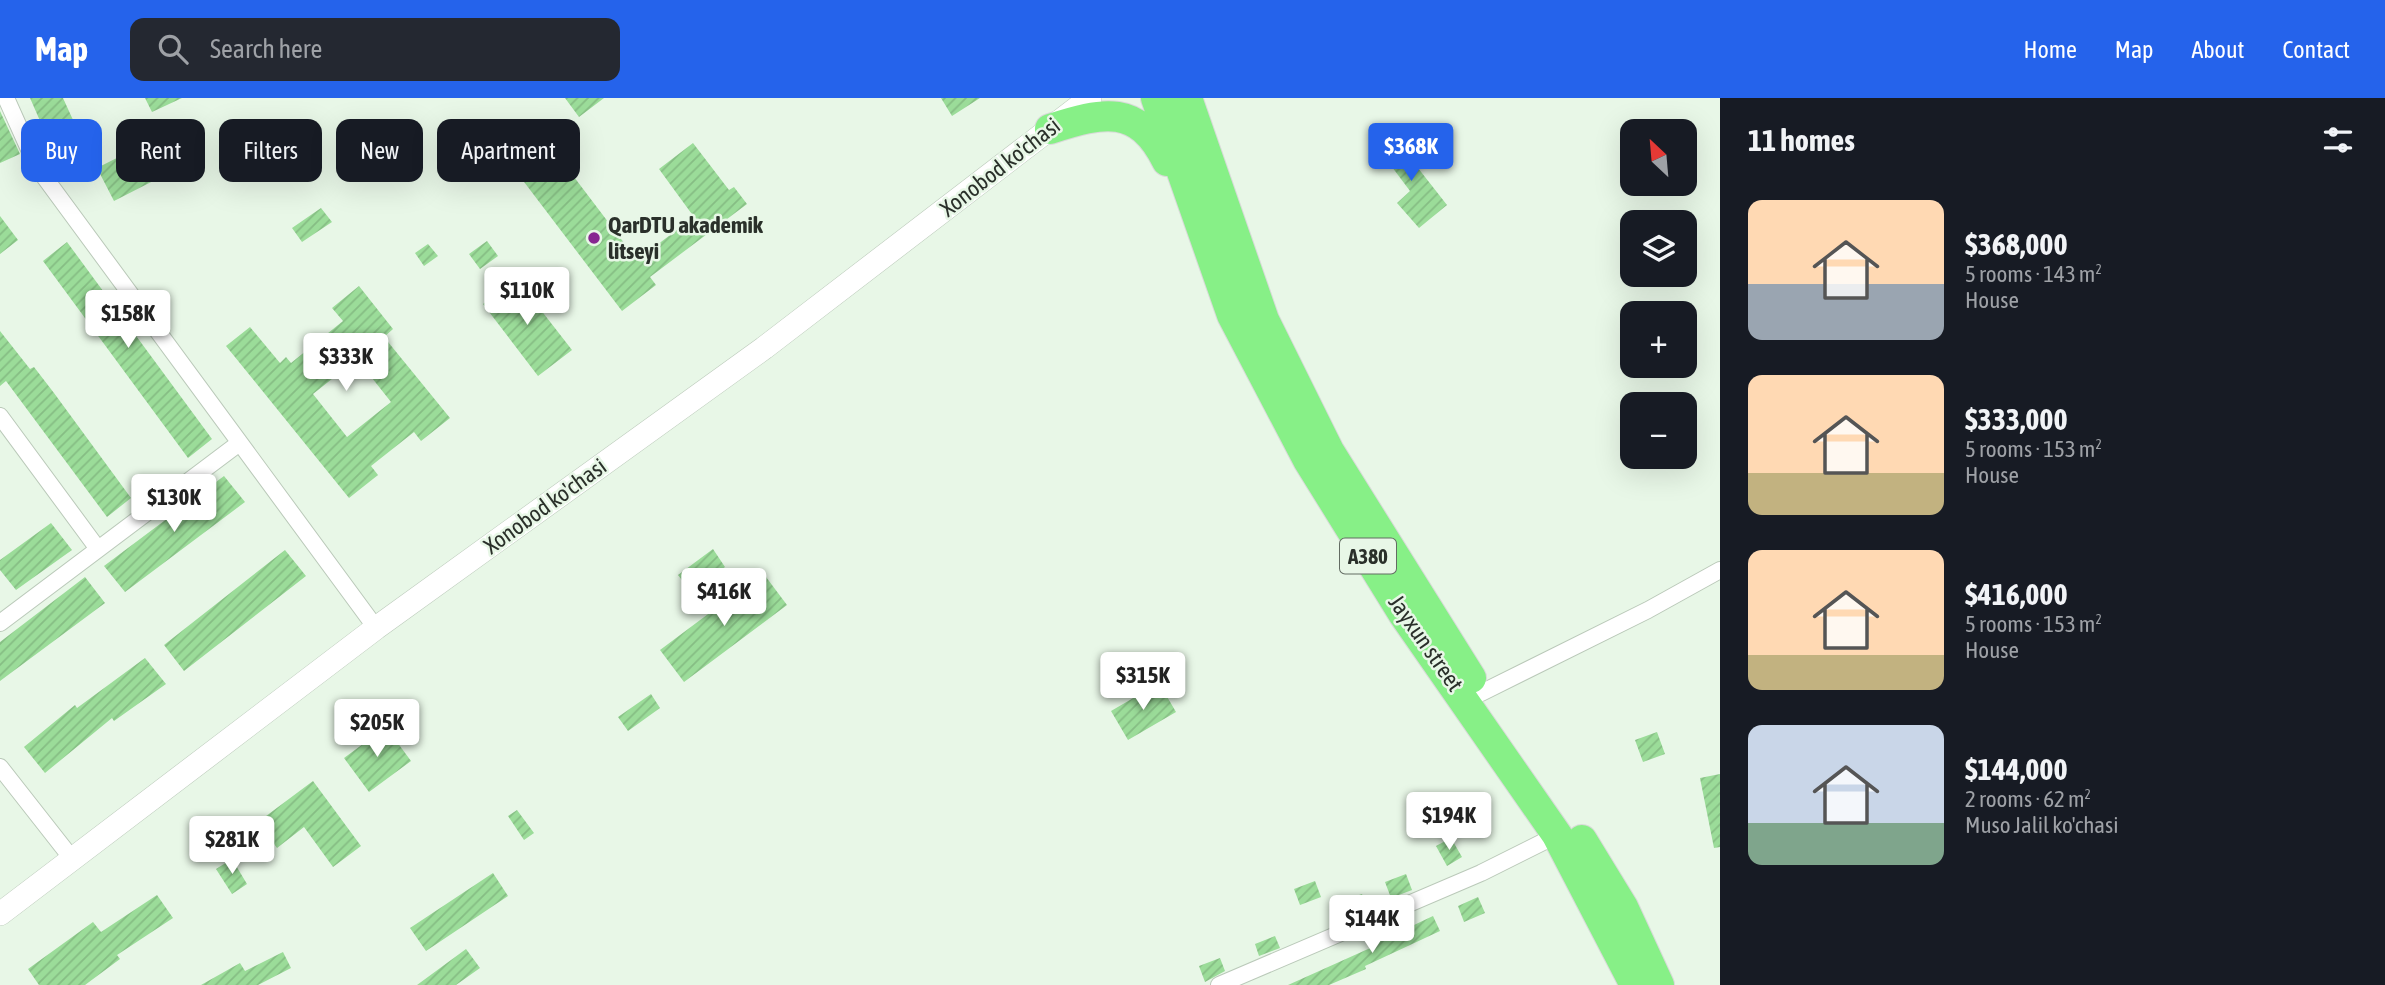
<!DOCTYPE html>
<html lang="en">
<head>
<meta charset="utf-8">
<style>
	:root { --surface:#171b24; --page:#242831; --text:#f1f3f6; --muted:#9ea1a6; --accent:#2563eb }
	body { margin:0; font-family:"Asap Condensed",sans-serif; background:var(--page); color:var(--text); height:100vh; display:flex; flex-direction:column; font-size:26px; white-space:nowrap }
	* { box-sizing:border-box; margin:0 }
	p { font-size:23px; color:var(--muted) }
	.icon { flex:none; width:38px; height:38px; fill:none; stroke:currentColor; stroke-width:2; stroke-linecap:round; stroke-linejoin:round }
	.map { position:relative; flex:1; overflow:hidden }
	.side { display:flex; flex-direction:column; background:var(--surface); width:665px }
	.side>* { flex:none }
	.guide { position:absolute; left:21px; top:21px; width:665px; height:63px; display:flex; gap:14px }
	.needle { width:46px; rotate:334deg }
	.tools { position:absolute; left:1620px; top:21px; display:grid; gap:14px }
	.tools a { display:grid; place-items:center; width:77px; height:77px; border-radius:14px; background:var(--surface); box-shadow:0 7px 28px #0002; font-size:35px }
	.price { position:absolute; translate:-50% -60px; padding:0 16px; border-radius:7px; background:#fff; color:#222; font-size:23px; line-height:46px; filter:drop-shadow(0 2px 4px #0008) }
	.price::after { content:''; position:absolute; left:50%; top:42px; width:21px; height:16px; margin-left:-10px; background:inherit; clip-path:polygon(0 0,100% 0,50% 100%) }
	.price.on { background:var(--accent); color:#fff }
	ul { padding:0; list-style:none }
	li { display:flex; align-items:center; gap:21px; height:175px; padding:0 28px }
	li span { display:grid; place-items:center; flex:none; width:196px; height:140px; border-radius:14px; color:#555 }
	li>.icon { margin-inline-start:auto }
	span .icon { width:84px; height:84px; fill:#fffc; stroke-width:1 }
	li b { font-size:30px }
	h2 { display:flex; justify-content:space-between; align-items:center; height:84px; padding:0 28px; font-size:30px }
	.pill { padding:0 24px; border-radius:14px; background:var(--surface); box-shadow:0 7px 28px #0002; font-size:24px; line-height:63px }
	.pill.on { background:var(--accent); color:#fff }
	header { display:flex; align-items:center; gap:42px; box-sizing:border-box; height:98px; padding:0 35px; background:var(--accent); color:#fff }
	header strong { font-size:33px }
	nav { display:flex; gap:38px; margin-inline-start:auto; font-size:24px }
	.search { width:490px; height:63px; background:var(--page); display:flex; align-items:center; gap:18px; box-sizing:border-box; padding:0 24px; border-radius:14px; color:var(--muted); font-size:26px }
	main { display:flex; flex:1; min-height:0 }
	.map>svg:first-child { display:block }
	.building { fill:url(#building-hatch); fill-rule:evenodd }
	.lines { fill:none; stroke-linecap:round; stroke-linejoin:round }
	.street-casing { stroke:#bac9b9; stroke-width:18 }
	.secondary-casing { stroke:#bac9b9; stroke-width:24 }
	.highway-casing { stroke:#d9dad9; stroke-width:32 }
	.street { stroke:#fff; stroke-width:16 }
	.secondary { stroke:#fff; stroke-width:23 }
	.highway { stroke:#87f087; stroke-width:30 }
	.poi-dot { fill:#872791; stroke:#e8f7e7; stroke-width:2.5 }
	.labels { text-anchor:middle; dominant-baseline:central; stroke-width:5; stroke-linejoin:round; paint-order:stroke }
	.shield { fill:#e8f7e7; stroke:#636c63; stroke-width:2 }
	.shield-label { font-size:21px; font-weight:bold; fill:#2a302a }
	.street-label { font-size:23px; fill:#2a302a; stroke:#e8f7e7 }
	.poi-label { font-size:23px; font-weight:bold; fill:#2a302a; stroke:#e8f7e7; text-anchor:start }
</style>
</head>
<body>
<header>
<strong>Map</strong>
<div class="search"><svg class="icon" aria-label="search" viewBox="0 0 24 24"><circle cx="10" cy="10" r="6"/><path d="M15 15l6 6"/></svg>Search here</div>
<nav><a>Home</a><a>Map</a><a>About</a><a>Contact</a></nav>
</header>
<main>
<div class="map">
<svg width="1720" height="887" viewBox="0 0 1720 887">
	<defs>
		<pattern id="building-hatch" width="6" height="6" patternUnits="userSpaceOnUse" patternTransform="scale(1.75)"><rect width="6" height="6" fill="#9bdc99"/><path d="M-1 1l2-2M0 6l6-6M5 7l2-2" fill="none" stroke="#86bd84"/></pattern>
	</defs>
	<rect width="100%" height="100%" fill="#e8f7e7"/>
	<!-- building -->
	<path class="building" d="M30,0H63L83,44L55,57Z
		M145,0H182L152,14Z
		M565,0H604L579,19Z
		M941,0H980L952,18Z
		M0,13L20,56L0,65Z
		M186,25L202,58L114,103L97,70Z
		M1389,33L1447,107L1419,130L1397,105L1410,93L1374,45Z
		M693,45L729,92L734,89L747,106L650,179L656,187L622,213L518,76L552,50L637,162L694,119L659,71Z
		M321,110L332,124L302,144L292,130Z
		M0,118L18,142L0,156Z
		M487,143L498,158L480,171L469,156Z
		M67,144L212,341L188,360L43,163Z
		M428,146L438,158L424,168L415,155Z
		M516,180L572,252L538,278L483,206Z
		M359,188L393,231L384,239L450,320L421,343L414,334L371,368L378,377L349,400L226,248L250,229L280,265L286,259L291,265L343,223L332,210ZM357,261L391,304L347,339L313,296Z
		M0,233L30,271L34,269L54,295L131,400L107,419L6,283L0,288Z
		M224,378L245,404L125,494L104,468Z
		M51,425L72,452L16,492L0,472V462Z
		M713,451L725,469L691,494L678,477Z
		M285,452L306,478L184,573L164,547Z
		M763,475L787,507L684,584L660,552Z
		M85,479L105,505L0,583V544Z
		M145,560L166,586L114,623L112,620L45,675L24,649L75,607L77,610Z
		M1159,585L1176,614L1128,642L1111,613Z
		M651,596L660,610L628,633L618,619Z
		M386,629L411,663L369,694L344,660Z
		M1657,634L1665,656L1643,664L1635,642Z
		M1720,676V749L1714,750L1700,680Z
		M313,683L361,748L333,769L304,729L277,750L258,724Z
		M517,712L534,735L524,742L508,718Z
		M1451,740L1462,759L1447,768L1436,748Z
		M232,761L247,786L232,796L216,771Z
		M493,775L508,798L426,853L410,830Z
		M1406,776L1412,792L1391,800L1385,784Z
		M1315,783L1321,799L1300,807L1294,791Z
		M1362,796L1368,812L1347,820L1341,803Z
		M157,797L173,820L117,857L120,861L85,887H39L28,871L93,824L101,834Z
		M1478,799L1485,815L1464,824L1458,808Z
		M1433,818L1440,833L1365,868L1366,871L1329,887H1288L1377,847L1376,845Z
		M1275,838L1280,850L1259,858L1255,846Z
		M466,851L480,870L456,887H417Z
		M283,854L291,870L258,887H201L240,865L245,873Z
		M1220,860L1225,873L1205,884L1199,868Z"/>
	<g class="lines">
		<!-- street casing -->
		<g class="street-casing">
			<path id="street" d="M6,0L37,69L376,530
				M0,318L98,451
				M0,525L238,346
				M1481,595L1648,512L1720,472
				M0,669L73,762
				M1219,887L1481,775L1557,737"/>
		</g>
		<!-- secondary casing -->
		<g class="secondary-casing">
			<path id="secondary" d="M0,816L376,530L764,250L1090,0"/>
		</g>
		<!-- highway casing -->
		<g class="highway-casing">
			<path id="highway" d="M1156,0L1232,217L1308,362L1404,517L1557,737L1635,887
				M1187,0L1264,222L1329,353L1471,580
				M1050,31C1103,14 1138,5 1167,63
				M1582,742L1623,809L1659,887"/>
		</g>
		<!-- street -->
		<use href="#street" class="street"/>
		<!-- secondary -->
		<use href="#secondary" class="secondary"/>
		<!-- highway -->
		<use href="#highway" class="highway"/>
	</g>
	<!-- markers -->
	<circle class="poi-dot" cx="594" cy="140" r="7"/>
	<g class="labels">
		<!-- shield labels -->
		<rect class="shield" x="1340" y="440.5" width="56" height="35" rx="5"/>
		<g class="shield-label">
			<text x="1368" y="458">A380</text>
		</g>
		<!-- street labels -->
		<g class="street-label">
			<text transform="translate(1000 69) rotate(-38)">Xonobod ko'chasi</text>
			<text transform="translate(545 408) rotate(-36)">Xonobod ko'chasi</text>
			<text transform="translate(1426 545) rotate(55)">Jayxun street</text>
		</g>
		<!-- poi labels -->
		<g class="poi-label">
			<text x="608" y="127">QarDTU akademik<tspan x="608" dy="26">litseyi</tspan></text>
		</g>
	</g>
</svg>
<div class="tools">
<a><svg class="needle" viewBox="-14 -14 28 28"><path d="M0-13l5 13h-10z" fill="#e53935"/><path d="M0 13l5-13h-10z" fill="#9ea1a6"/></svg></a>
<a><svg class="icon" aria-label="layers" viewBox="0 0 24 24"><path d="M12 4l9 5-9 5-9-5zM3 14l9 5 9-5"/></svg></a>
<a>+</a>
<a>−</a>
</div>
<b class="price on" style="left:1411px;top:85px">$368K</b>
<b class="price" style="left:527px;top:229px">$110K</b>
<b class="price" style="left:128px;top:252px">$158K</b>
<b class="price" style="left:346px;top:295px">$333K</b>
<b class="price" style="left:174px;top:436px">$130K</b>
<b class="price" style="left:724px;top:530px">$416K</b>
<b class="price" style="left:1143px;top:614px">$315K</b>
<b class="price" style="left:377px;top:661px">$205K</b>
<b class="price" style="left:1449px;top:754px">$194K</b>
<b class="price" style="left:232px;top:778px">$281K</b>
<b class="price" style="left:1372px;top:857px">$144K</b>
<div class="guide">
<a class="pill on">Buy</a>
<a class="pill">Rent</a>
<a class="pill">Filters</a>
<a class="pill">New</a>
<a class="pill">Apartment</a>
</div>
</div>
<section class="side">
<h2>11 homes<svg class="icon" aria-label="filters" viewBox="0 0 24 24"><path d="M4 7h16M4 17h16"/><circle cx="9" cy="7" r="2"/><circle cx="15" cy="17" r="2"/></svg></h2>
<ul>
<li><span style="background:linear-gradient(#ffd9b3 60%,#9aa5b1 0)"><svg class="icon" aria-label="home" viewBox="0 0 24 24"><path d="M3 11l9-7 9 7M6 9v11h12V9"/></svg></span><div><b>$368,000</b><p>5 rooms · 143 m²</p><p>House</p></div></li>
<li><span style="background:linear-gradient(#ffd9b3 70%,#c2b280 0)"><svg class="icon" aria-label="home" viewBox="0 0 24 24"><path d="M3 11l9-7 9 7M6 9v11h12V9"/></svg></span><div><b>$333,000</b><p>5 rooms · 153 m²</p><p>House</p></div></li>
<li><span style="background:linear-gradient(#ffd9b3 75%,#c2b280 0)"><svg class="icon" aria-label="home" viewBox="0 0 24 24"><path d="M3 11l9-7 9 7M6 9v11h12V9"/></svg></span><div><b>$416,000</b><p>5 rooms · 153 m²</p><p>House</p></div></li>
<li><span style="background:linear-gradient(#c9d6e8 70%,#7fa58c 0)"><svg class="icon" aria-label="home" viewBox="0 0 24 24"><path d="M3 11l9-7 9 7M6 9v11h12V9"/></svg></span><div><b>$144,000</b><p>2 rooms · 62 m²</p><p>Muso Jalil ko'chasi</p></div></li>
</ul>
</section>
</main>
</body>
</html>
